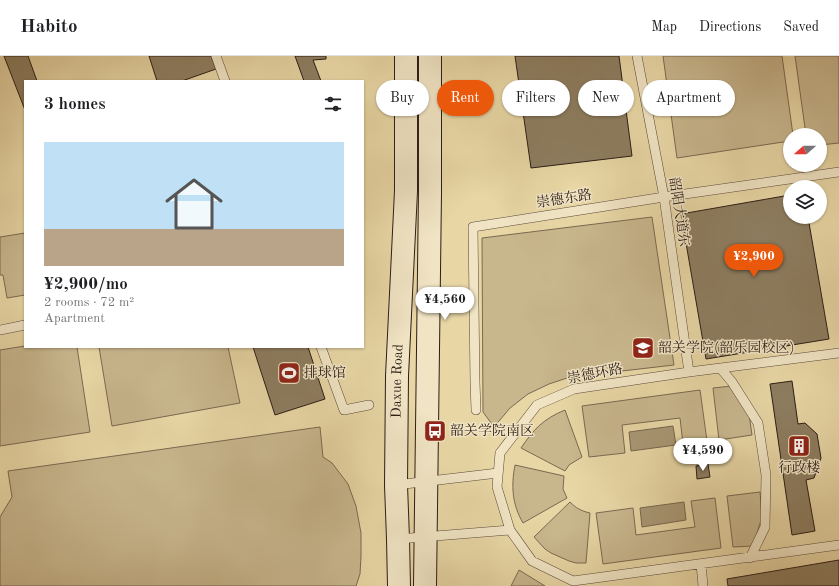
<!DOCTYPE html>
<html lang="en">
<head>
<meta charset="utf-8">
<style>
	:root { --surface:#fff; --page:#f6f6f6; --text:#202124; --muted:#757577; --line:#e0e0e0; --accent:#ea580c }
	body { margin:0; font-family:"Old Standard TT","Noto Serif SC",serif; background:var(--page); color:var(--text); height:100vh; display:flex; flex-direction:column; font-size:15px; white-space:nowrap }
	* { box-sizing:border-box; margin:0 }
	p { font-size:13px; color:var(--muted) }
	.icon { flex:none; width:22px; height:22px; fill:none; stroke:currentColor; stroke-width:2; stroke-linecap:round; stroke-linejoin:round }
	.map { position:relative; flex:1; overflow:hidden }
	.details { position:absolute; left:24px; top:24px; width:340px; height:268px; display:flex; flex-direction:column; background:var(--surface); border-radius:0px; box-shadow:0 1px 3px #0004 }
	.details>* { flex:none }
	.top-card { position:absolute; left:376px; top:24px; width:380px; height:36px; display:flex; gap:8px }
	.needle { width:26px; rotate:249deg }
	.fabs { position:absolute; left:783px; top:72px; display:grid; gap:8px }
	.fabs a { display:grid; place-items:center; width:44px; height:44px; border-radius:50%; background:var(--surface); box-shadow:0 1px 3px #0004; font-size:20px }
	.price { position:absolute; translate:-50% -34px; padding:0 9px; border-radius:14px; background:#fff; color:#222; font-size:13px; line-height:26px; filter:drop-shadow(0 1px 2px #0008) }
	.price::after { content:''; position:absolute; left:50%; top:24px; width:12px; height:9px; margin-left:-6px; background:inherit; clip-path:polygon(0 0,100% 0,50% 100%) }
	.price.selected { background:var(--accent); color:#fff }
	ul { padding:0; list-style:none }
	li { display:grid; align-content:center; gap:8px; height:212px; padding:0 20px }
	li+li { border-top:1px solid var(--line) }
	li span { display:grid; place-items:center; height:124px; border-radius:0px; color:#555 }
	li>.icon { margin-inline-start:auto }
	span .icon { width:72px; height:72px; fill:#fffc; stroke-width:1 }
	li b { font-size:17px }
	h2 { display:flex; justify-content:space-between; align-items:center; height:48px; padding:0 20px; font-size:17px }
	.tag { padding:0 14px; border-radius:18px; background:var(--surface); box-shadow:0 1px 3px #0004; font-size:14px; line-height:36px }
	.tag.selected { background:var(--accent); color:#fff }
	header { display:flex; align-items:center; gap:24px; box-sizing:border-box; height:56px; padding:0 20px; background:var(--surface); border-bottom:1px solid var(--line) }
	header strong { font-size:19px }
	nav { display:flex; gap:22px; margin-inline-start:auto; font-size:14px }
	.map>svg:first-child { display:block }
	.green { fill:#c8b68d; stroke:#7a6952 }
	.water { fill:#a89774; stroke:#76664e }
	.building { fill:#8d7d60; stroke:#2b1c16 }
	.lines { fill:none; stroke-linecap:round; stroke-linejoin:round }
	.lane-casing { stroke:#5a4a3a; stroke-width:10 }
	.secondary-casing { stroke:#2b1c16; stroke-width:24 }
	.lane { stroke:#f0e4c4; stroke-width:9 }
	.secondary { stroke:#f0e4c4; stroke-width:22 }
	.labels { text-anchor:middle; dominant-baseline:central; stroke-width:3; stroke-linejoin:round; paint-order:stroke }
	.street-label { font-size:14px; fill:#2b1c16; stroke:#f0e4c4 }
	.poi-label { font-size:14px; fill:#2b1c16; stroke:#f0e4c4; text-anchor:start }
</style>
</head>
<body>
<header>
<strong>Habito</strong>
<nav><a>Map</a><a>Directions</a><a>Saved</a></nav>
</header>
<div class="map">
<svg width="839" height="530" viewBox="0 0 839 530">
	<rect width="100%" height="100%" fill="#e8d6a5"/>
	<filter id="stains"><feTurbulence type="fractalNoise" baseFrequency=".005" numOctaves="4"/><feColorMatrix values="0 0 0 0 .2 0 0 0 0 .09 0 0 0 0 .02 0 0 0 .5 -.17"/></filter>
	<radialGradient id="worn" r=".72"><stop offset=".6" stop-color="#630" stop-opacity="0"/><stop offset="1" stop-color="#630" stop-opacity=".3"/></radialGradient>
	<!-- green -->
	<path class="green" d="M663,0H782L793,79H790V85L677,102Z
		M795,0H839V87L820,89V79H806Z
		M652,161L674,309L570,321L549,328L528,338L510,352L494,371L483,356L482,182Z
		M25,177V239L7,242L3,219H0V181Z
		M25,290V291H77L90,376L0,390V294Z
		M99,291H228L240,347L112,370Z
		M732,330L749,358L752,379L719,384L713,332Z
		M700,334L707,385L683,388L680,362L622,369L625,397L589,401L582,350Z
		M565,354L582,401L569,409L565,415L521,392C534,373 543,363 565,354Z
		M320,371L323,401L332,407L348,428L356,450L361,477V500L360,518L356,530H0V461L12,441L8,415Z
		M515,409L564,420L563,433L567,442L523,467C512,448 511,430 515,409Z
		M760,436L762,461L753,490L733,491L727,440Z
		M715,442L721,492L603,508L596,457L633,452L636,479L695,471L691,445Z
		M570,446C576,452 581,455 590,457L586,507H576L569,505L551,497L545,493L534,481Z
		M519,514L545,530H511Z"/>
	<!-- water -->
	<path class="water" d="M673,370L676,389L631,395L629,376Z
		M684,446L686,464L642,471L640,452Z"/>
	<!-- building -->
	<path class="building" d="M4,0H28L37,25H25V54Z
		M149,0H211L216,13L182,25H157Z
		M295,0H326V3L313,4L321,25H304Z
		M515,0H619L632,100L531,112Z
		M790,139V161H808L829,283L706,303L681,158Z
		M253,291H308L325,343L275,359Z
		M792,325L798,368L805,367L817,378L821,402L814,422L806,424L815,475L792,479L770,328Z
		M708,408L710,421L697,423L696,410Z
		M839,504V530H728L727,523Z"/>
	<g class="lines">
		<!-- lane casing -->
		<g class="lane-casing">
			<path id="lane" d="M216,0L225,25
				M637,0L664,141L689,316
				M0,274L25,269
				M321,291L344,354L369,349
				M839,297L689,316L574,333L537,349L500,397L497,431L510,474L532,505L573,525L839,489
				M721,313L732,326L758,367L766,419L765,471L750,502
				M476,354L475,326L473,171L664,141L839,116
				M396,429L498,417
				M398,483L510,474
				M701,508L703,530"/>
		</g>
		<!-- secondary casing -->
		<g class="secondary-casing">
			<g id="secondary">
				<path id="s1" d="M399,530L398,483L396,429L397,320L406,135V0"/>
				<path d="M425,530L430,136V0"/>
			</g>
		</g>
		<!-- lane -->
		<use href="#lane" class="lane"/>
		<!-- secondary -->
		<use href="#secondary" class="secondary"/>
	</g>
	<!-- icons -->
	<defs>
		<g id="university-square" transform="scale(1.15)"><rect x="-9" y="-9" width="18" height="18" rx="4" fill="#8f2418" stroke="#f0e4c4"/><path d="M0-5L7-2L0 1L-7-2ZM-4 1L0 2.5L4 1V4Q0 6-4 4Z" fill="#fff"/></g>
		<g id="stadium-square" transform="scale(1.15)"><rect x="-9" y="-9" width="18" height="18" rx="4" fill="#8f2418" stroke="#f0e4c4"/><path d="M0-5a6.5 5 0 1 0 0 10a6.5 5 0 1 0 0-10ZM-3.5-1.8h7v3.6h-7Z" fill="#fff"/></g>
		<g id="bus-square" transform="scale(1.15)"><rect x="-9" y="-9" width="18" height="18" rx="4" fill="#8f2418" stroke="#f0e4c4"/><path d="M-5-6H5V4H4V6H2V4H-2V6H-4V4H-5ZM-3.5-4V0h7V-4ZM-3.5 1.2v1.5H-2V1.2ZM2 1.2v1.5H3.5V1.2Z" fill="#fff"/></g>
		<g id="building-square" transform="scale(1.15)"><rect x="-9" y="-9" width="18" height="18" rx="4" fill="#8f2418" stroke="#f0e4c4"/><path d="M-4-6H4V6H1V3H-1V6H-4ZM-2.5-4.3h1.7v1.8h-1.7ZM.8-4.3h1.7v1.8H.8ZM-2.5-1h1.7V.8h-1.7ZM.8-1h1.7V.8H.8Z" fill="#fff"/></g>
	</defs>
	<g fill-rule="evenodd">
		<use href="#university-square" x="643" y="292"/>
		<use href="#stadium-square" x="289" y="317"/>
		<use href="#bus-square" x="435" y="375"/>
		<use href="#building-square" x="799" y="390"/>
	</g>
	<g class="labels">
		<!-- street labels -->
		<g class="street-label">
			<text transform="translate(564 143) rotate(-9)">崇德东路</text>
			<text transform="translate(679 156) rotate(81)">韶阳大道东</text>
			<text transform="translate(595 318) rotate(-11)">崇德环路</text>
			<text stroke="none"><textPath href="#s1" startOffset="205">Daxue Road</textPath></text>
		</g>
		<!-- poi labels -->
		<g class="poi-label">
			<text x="658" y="292">韶关学院(韶乐园校区)</text>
			<text x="304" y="317">排球馆</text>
			<text x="450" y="375">韶关学院南区</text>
			<text x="799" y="412" text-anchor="middle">行政楼</text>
		</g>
	</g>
	<rect width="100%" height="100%" filter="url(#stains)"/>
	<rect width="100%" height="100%" fill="url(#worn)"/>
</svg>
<div class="fabs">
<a><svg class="needle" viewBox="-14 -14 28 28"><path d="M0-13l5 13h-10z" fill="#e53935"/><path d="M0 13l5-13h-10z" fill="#757577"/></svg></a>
<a><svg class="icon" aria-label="layers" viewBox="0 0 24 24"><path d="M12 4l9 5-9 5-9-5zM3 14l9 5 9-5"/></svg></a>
</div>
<b class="price selected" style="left:754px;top:222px">¥2,900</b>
<b class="price" style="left:445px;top:265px">¥4,560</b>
<b class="price" style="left:703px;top:416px">¥4,590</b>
<div class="top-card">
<a class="tag">Buy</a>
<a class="tag selected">Rent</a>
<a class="tag">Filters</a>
<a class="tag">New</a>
<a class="tag">Apartment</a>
</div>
<section class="details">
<h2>3 homes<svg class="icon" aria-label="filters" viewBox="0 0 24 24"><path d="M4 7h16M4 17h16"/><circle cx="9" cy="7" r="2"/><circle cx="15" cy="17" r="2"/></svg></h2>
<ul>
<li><span style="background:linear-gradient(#bfe0f5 70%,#b9a48a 0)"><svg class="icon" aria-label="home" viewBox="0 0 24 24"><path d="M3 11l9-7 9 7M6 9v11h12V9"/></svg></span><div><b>¥2,900/mo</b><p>2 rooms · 72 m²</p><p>Apartment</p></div></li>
</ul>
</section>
</div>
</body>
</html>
